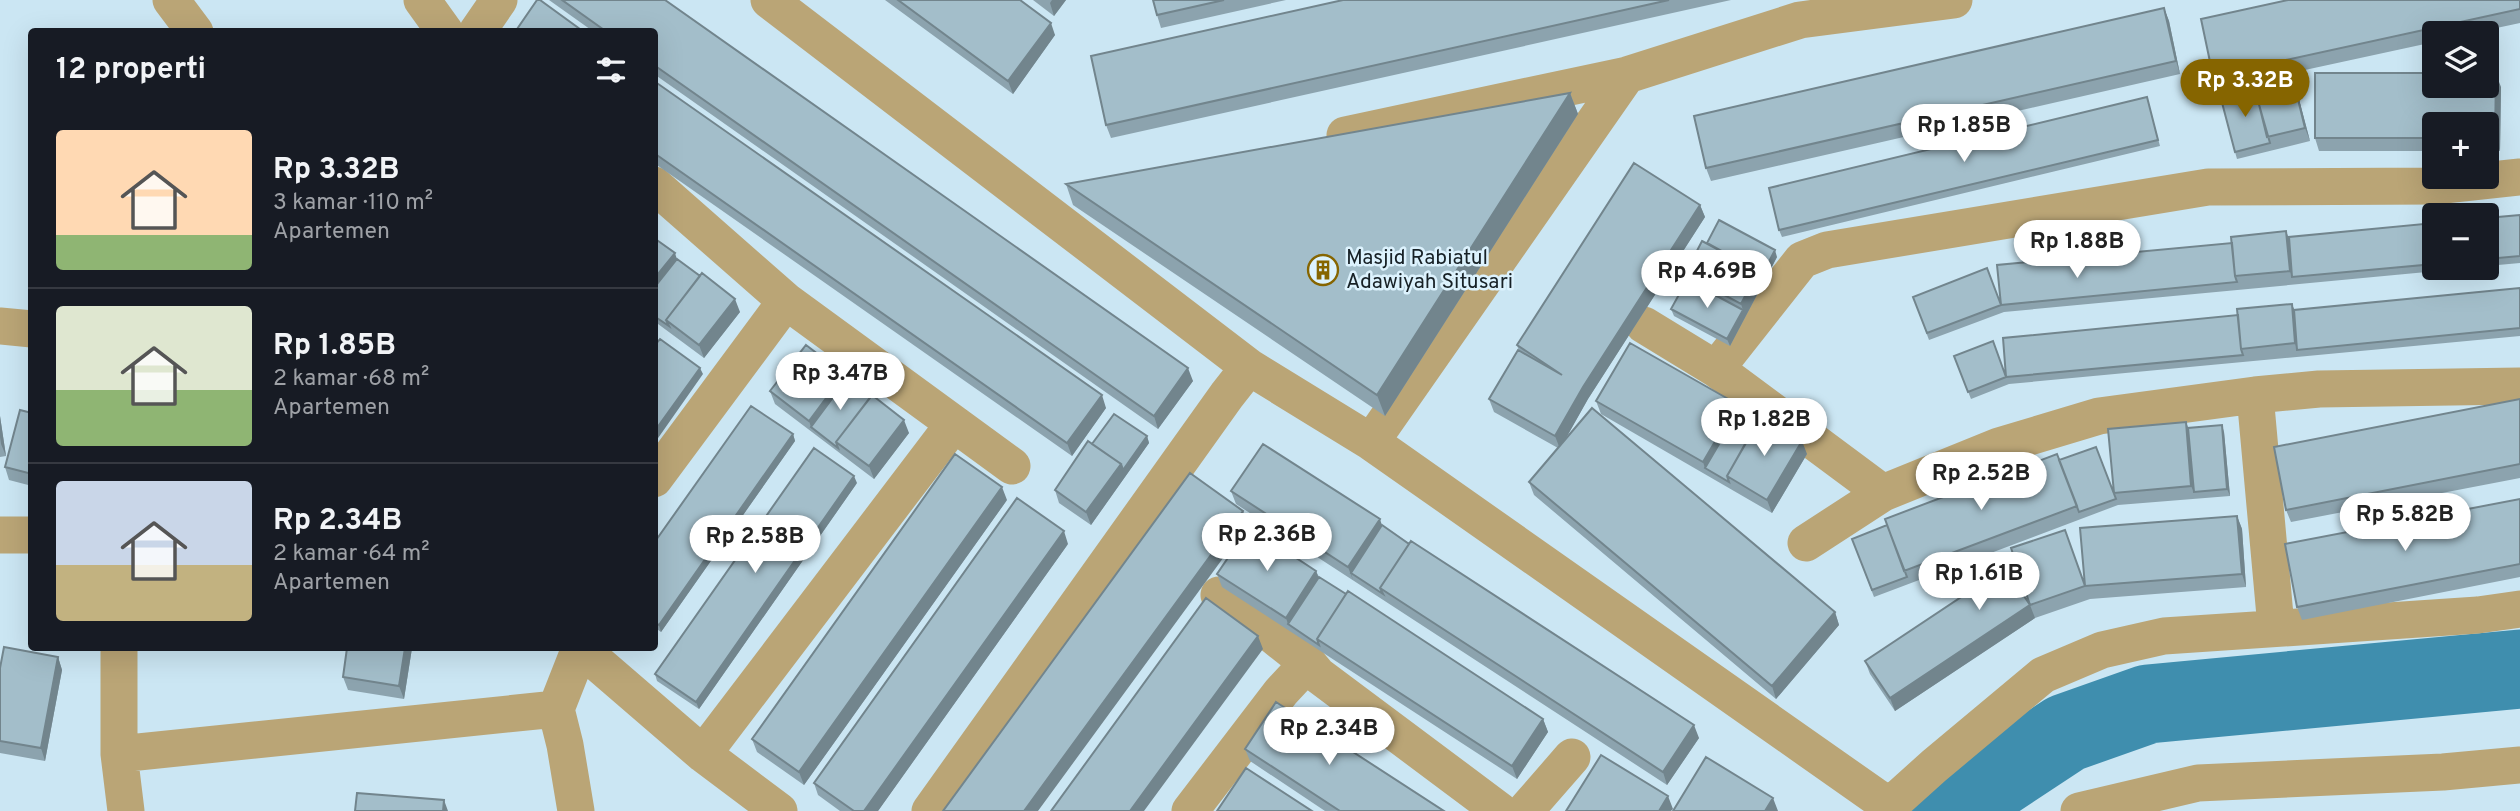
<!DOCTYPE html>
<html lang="id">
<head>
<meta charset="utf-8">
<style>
	:root { --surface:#171b24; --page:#20242c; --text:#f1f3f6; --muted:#9ea1a6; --line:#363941; --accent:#866500 }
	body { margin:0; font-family:Overpass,sans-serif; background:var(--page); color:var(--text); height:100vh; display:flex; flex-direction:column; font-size:26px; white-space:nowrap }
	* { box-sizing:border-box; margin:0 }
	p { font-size:23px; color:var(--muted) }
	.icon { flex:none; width:38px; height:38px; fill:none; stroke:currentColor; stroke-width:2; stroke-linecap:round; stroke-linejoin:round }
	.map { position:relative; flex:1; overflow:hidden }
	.sheet { position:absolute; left:28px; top:28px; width:630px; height:623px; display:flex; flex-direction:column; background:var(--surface); border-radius:7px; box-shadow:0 7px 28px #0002 }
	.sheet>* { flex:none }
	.fabs { position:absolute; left:2422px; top:21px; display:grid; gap:14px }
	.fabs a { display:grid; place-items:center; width:77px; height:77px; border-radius:7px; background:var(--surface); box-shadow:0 7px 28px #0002; font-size:35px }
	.price { position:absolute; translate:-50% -60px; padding:0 16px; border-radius:24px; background:#fff; color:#222; font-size:23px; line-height:46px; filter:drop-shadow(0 2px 4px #0008) }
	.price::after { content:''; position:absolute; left:50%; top:42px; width:21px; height:16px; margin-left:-10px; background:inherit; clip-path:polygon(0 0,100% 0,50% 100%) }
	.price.current { background:var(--accent); color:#fff }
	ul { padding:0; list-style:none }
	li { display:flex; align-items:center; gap:21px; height:175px; padding:0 28px }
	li+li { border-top:2px solid var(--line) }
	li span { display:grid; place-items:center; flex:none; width:196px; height:140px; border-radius:7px; color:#555 }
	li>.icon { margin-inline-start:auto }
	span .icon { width:84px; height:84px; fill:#fffc; stroke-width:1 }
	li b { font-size:30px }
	h2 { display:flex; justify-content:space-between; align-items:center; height:84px; padding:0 28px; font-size:30px }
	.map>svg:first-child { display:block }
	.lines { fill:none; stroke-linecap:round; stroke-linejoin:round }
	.river { stroke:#3f8eae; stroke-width:79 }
	.minor { stroke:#baa576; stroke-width:37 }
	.wall { fill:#8ca3ae }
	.shaded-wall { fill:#72858d }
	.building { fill:#a3beca; stroke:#72858d; stroke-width:2 }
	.labels { text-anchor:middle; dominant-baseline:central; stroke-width:5; stroke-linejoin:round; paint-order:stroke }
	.poi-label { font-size:21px; fill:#172126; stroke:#dcf2fd; text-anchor:start }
</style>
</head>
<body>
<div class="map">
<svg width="2520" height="811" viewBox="0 0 2520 811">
	<rect width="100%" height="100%" fill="#cbe6f3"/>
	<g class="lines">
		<!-- river -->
		<path class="river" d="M1948,811L2066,733L2148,704L2520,669"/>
		<!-- minor -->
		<path class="minor" d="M171,0L195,32
			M422,0L445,32
			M769,0L1249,367L1371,442L1889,806
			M477,32L499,0
			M1345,135L1627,75L1800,20L1954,0
			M654,185L786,301L1012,466
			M1644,325L1716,369L1883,493
			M0,326L32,329
			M1716,369L1802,260L1827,250L2208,187L2435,186L2520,177
			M2255,395L2276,627
			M1371,442L1627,75
			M654,479L786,301
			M0,535H32
			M1806,543L1883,493L1999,446L2099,416L2255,395L2319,389L2520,386
			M1219,595C1250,616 1278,640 1308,663
			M119,648V754L126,811
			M580,648L703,754L779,811
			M119,754L556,709
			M703,754L953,425
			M576,811L565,745L556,709L580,648
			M930,811L1227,395L1249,367
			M1190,811L1281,692L1308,663L1318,675L1500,811
			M1525,811L1572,757
			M1884,811L1934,766L2043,675L2102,650L2164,636L2478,615L2520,609
			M2079,811L2198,783L2443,772L2520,765"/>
	</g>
	<!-- wall -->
	<path class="wall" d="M549,0H665L1193,381L1158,429L654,74V32H594Z
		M885,0H1020L1055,35L1013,94Z
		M1033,0H1066L1054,16Z
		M1153,0H1286L1161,28L1157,15Z
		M1343,0H1731L1111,138L1106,125Z
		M2520,0V23L2473,33H2434V42L2291,73L2295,84L2310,141L2237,159L2235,152L2254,87L2253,81L2218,89L2213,76Z
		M2164,8L2169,21L2180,74L1711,181L1706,168Z
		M654,81L1106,408L1072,456L654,163Z
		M2501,87L2500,151H2487V124H2434V151H2319L2315,138Z
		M1570,93L1578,114L1385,416L1073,205L1066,184Z
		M2149,104L2160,146L1782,237L1779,230Z
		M1700,205L1705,217L1588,399L1564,441L1835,612L1839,625L1776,699L1534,495L1529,482L1558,448L1494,412L1489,399L1519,351L1517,345Z
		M2520,215V263L2487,266V218Z
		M2434,223V268H2469L2004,312L1929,340L1913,297L2001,305L2289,237Z
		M654,238L677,259L740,312L704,358L654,321Z
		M1707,243L1777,257L1730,346L1674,316L1671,309L1687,280L1685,274Z
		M2520,288V336L2009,384L1971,399L1954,356L2006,377L2238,315L2292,304L2294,310Z
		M844,374L846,380L909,433L874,479L775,404L770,391Z
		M2520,399V478L2291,522L2286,510Z
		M1596,401L1739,410L1807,454L1772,513L1601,414Z
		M32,413V486L9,480L5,467Z
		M0,416L6,456L0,457Z
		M2188,428L2224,432L2230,496L2118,505L1874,597L1852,539L2059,460L2114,493Z
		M793,434L795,441L661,632L654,627V543Z
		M1147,436L1149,443L1091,525L1059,503L1055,490L1092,444Z
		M857,483L699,709L657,681L655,674Z
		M1231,491L1382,525L1699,738L1667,785L1236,504Z
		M2520,499V577L2302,620L2297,607Z
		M1007,500L804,785L757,752L752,739Z
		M2237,516L2242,529L2246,587L2090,599L2035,618L1895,711L1870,674L1865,661L2085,586Z
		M1068,544L878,811H840L818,795L814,783Z
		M1316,571L1319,577L1543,719L1548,732L1517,779L1222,587L1217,574Z
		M412,648L404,699L348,690L343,677Z
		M58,657L62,670L45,761L0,753V668Z
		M1245,749L1444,811H1325L1250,761Z"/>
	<!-- shaded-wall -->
	<path class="shaded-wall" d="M1052,0H1066L1054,16L1050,3Z
		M2164,8L2169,21L2180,74L2176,61Z
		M1051,23L1055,35L1013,94L1008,81Z
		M2291,71L2295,84L2310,141L2305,128Z
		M2496,74L2501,87L2500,151L2495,139Z
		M1570,93L1578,114L1385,416L1377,395Z
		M1700,205L1705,217L1588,399L1560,449L1555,436L1583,387Z
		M2286,231L2291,244L2292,277L2290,271Z
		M1775,250L1777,257L1730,346L1727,339L1743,310L1741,304L1758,271Z
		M675,253L679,266L654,298V279Z
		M735,299L740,312L704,358L699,345Z
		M2292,304L2297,317V350L2295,343Z
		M700,368L703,374L656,441L654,432Z
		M1188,368L1193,381L1158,429L1154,416Z
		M844,374L849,387L811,427L809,421Z
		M1102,395L1106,408L1072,456L1067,443Z
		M1737,404L1742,417L1705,468L1703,462Z
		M0,416L6,456L1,444L0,437Z
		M904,420L909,433L874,479L869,466Z
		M2186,422L2191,435L2194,492L2191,486Z
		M2222,425L2224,432L2230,496L2227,489Z
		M793,434L795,441L661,632L659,625Z
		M1147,436L1149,443L1091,525L1086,512L1121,464Z
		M1802,441L1807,454L1772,513L1767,500Z
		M854,476L857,483L699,709L696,702Z
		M1002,487L1007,500L804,785L799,772Z
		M1243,511L1248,524L1038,811H1024Z
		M2237,516L2242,529L2246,587L2242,574Z
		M1380,519L1384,532L1351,573L1353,580L1348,567Z
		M1064,531L1068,544L878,811H864Z
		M1316,571L1321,584L1288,624L1286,618Z
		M2030,605L2035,618L1895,711L1890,698Z
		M1835,612L1839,625L1776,699L1772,686Z
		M1258,636L1263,649L1144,811H1130Z
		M405,648H412L404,699L399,686Z
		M58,657L62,670L45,761L41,748Z
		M1543,719L1548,732L1517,779L1512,766Z
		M1694,725L1699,738L1667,785L1663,772Z
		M1668,796L1673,809L1671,811H1659Z
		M1773,798L1778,811H1765Z
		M444,800L448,811H443Z"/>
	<!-- building -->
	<path class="building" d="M537,0H540L584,32H515Z
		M562,0H665L1188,368L1154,416L654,65V32H607Z
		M898,0H1020L1051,23L1008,81Z
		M1153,0H1224L1157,15Z
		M1343,0H1669L1106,125L1091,56Z
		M2288,0H2520V9L2213,76L2201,19Z
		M2164,8L2176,61L1706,168L1694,116Z
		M2291,71L2305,128L2267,137L2253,80Z
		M2315,73H2434V86H2487V74H2496L2495,139H2487V124H2434V138H2315Z
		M654,81L1102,395L1067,443L654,153Z
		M2254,87L2270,143L2235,152L2220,95Z
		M1570,93L1377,395L1066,184Z
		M2147,97L2158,140L1779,230L1769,188Z
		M1634,163L1700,205L1583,387L1555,436L1489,399L1518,350L1562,375L1517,345Z
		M2520,215V256L2487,259V218Z
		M1719,220L1775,250L1761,277L1758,271L1707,243Z
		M2434,223V264L2292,277L2289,237Z
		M2286,231L2290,271L2235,276L2231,237Z
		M654,238L675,253L654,279Z
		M1702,241L1758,271L1741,304L1685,274Z
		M2232,243L2235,276L2237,282L2001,305L1927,333L1913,297L1987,268L2001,305L1997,265Z
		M677,259L700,276L666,320L669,326L654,316V288Z
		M702,273L735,299L699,345L666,320Z
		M1687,280L1743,310L1727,339L1671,309Z
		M2520,288V328L2297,350L2294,310Z
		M2292,304L2295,343L2241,349L2237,309Z
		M2238,315L2241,349L2243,355L2006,377L1968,392L1954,356L1993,341L2006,377L2003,338Z
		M660,339L700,368L654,432V346Z
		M1630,343L1737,404L1703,462L1596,401Z
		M806,345L844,374L809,421L770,391Z
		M846,380L870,398L836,442L838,448L811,427Z
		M872,395L904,420L869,466L836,442Z
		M2520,399V464L2286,510L2274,447Z
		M751,406L793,434L659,625L654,622V543Z
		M1592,408L1835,612L1772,686L1529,482Z
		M20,410L32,413V474L5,467Z
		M1739,410L1758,421L1727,476L1729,482L1705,468Z
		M1114,414L1147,436L1123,470L1121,464L1092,444Z
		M1761,417L1802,441L1767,500L1727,476Z
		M2186,422L2191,486L2114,493L2108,429Z
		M2222,425L2227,489L2194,492L2188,428Z
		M1088,441L1121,464L1086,512L1055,490Z
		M1263,444L1380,519L1348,567L1231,491Z
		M2096,447L2116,499L2079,512L2059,460Z
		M814,448L854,476L696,702L655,674Z
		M955,454L1002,487L799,772L752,739Z
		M2057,454L2077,506L1904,571L1885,519Z
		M1190,473L1243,511L1024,811H943Z
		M1017,498L1064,531L864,811H854L814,783Z
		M2520,499V564L2297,607L2285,544Z
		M2237,516L2242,574L2085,586L2080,528Z
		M1382,525L1409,544L1380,588L1383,594L1351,573Z
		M1887,525L1907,577L1872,590L1852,539Z
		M1249,527L1316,571L1286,618L1217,574Z
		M2065,530L2085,586L2030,605L1890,698L1865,661L2005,568L2030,605L2011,548Z
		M1411,541L1694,725L1663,772L1380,588Z
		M1319,577L1346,594L1317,639L1319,645L1288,624Z
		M1348,591L1543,719L1512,766L1317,639Z
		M1206,598L1258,636L1130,811H1051Z
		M4,647L58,657L41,748L0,741V668Z
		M347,648H405L399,686L343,677Z
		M1276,702L1444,811H1340L1245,749Z
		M1601,755L1668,796L1659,811H1566Z
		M1706,757L1773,798L1765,811H1673Z
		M1246,768L1312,811H1217Z
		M357,793L444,800L443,811H355Z"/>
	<!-- icons -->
	<defs>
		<g id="building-ring" transform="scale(1.575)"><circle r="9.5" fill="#dcf2fd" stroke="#866500" stroke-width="1.5"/><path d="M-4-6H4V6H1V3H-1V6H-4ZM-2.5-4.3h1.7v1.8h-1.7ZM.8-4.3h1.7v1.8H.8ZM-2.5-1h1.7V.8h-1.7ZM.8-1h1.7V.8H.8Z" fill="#866500"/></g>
	</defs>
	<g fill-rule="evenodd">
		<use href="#building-ring" x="1323" y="270"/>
	</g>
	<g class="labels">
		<!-- poi labels -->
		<g class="poi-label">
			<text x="1346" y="258">Masjid Rabiatul<tspan x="1346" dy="24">Adawiyah Situsari</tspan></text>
		</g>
	</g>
</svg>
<div class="fabs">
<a><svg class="icon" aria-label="layers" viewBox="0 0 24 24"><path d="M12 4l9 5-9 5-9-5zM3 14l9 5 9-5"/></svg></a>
<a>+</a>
<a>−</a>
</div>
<b class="price current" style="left:2245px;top:119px">Rp 3.32B</b>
<b class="price" style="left:1964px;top:164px">Rp 1.85B</b>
<b class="price" style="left:2077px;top:280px">Rp 1.88B</b>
<b class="price" style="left:1707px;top:310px">Rp 4.69B</b>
<b class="price" style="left:840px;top:412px">Rp 3.47B</b>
<b class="price" style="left:1764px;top:458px">Rp 1.82B</b>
<b class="price" style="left:1981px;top:512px">Rp 2.52B</b>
<b class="price" style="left:2405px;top:553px">Rp 5.82B</b>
<b class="price" style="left:1267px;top:573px">Rp 2.36B</b>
<b class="price" style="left:755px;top:575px">Rp 2.58B</b>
<b class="price" style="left:1979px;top:612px">Rp 1.61B</b>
<b class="price" style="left:1329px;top:767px">Rp 2.34B</b>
<section class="sheet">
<h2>12 properti<svg class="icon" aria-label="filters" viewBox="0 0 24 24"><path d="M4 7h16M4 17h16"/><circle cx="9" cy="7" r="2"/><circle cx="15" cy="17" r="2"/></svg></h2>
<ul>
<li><span style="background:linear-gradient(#ffd9b3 75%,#8fb573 0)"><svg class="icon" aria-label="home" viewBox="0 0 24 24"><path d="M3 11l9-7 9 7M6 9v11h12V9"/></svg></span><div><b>Rp 3.32B</b><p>3 kamar · 110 m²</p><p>Apartemen</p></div></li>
<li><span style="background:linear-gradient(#dfe7d0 60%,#8fb573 0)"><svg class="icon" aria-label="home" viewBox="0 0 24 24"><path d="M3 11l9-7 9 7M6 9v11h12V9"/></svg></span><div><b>Rp 1.85B</b><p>2 kamar · 68 m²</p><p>Apartemen</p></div></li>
<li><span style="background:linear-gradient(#c9d6e8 60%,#c2b280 0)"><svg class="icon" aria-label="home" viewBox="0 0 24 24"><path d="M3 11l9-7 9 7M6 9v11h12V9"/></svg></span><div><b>Rp 2.34B</b><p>2 kamar · 64 m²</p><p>Apartemen</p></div></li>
</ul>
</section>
</div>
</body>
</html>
